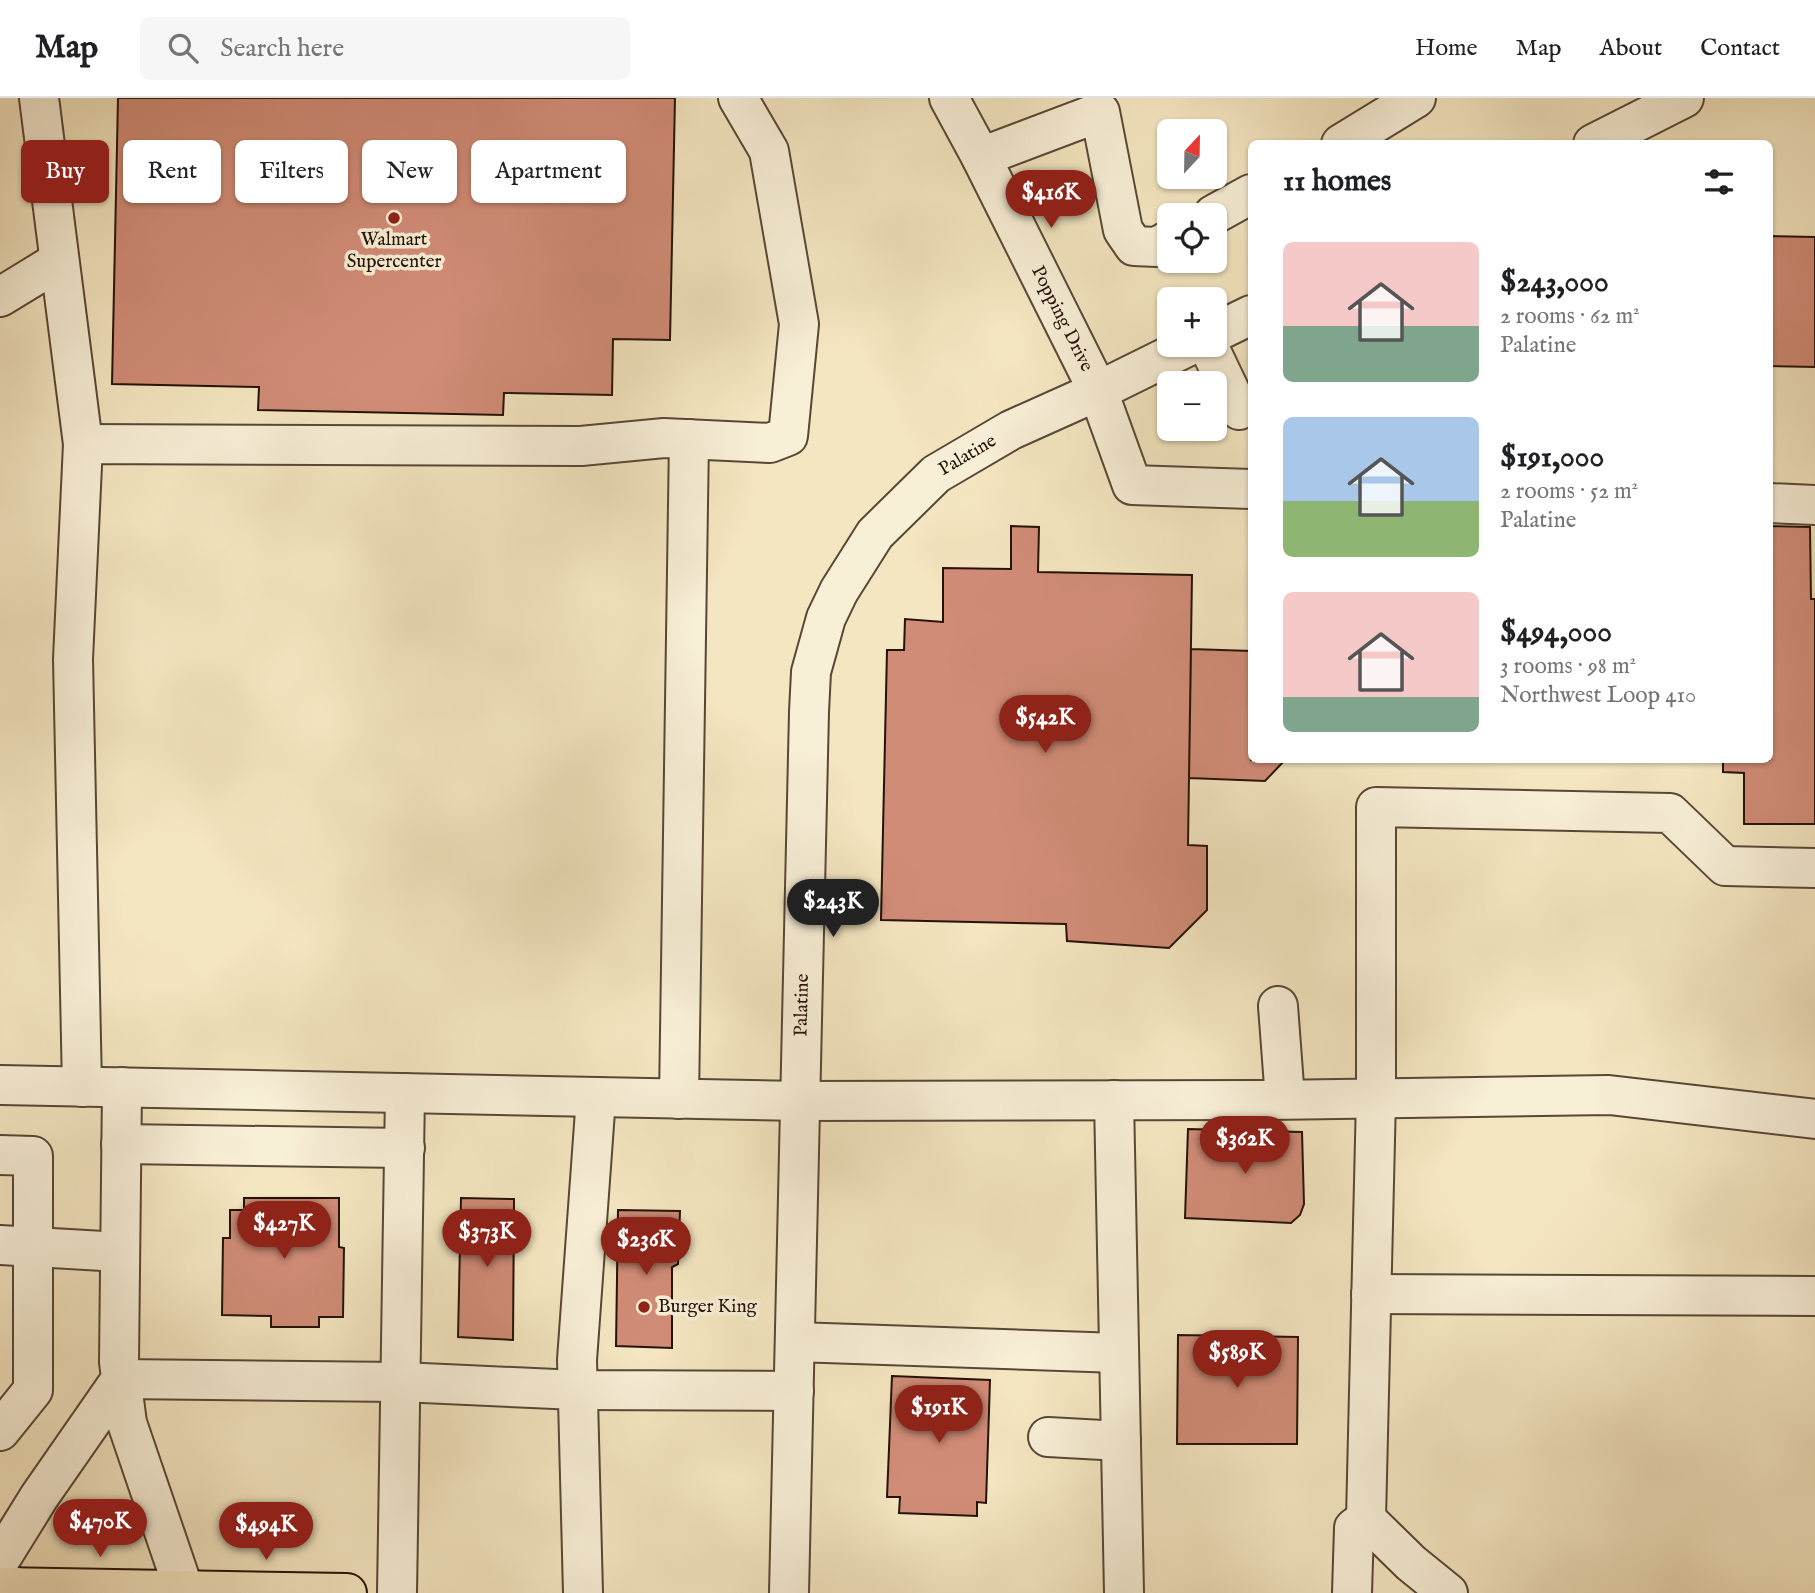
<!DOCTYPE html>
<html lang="en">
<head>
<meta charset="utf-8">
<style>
	:root { --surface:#fff; --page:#f6f6f6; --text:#202124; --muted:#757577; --line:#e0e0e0; --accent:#8f2418 }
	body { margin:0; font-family:"IM FELL English",serif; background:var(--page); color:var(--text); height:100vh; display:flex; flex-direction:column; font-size:26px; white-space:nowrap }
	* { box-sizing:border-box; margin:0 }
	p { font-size:23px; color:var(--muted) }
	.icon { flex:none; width:38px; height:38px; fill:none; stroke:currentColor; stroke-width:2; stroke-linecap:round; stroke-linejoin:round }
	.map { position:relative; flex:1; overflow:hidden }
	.sheet { position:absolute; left:1248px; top:42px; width:525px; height:623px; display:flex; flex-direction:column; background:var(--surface); border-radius:10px; box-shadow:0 2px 5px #0004 }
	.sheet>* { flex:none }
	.guide { position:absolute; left:21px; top:42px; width:665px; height:63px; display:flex; gap:14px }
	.needle { width:46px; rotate:22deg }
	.fabs { position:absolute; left:1157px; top:21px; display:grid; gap:14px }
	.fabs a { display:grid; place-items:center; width:70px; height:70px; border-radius:10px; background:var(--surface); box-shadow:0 2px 5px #0004; font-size:35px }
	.price { position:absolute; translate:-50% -60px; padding:0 16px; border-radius:24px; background:var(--accent); color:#fff; font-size:23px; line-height:46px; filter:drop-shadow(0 2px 4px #0008) }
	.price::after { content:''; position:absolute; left:50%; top:42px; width:21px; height:16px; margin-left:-10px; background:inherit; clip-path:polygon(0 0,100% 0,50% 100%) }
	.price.selected { background:#222; color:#fff }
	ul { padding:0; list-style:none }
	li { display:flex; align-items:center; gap:21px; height:175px; padding:0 35px }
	li span { display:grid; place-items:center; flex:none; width:196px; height:140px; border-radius:10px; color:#555 }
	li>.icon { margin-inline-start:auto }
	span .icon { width:84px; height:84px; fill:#fffc; stroke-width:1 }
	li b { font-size:30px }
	h2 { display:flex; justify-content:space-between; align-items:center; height:84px; padding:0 35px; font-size:30px }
	.chip { padding:0 24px; border-radius:10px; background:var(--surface); box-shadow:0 2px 5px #0004; font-size:24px; line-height:63px }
	.chip.selected { background:var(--accent); color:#fff }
	header { display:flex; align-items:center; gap:42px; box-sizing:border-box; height:98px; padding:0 35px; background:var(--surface); border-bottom:2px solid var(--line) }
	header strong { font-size:33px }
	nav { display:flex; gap:38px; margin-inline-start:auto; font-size:24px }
	.search { width:490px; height:63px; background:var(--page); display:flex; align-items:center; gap:18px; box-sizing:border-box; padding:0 24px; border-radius:10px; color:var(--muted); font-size:26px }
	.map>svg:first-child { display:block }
	.building { fill:#d18c77; stroke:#241207; stroke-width:2 }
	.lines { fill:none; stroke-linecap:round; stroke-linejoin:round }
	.minor-casing { stroke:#584736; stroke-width:42 }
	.major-casing { stroke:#241207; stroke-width:42 }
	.highway-casing { stroke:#241207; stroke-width:42 }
	.minor { stroke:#f8efd7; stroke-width:38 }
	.major { stroke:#f4e6c1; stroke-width:38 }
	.highway { stroke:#f4e6c1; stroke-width:38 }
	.poi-dot { fill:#8f2418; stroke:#f8efd7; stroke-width:2.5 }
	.labels { text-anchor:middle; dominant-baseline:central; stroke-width:7; stroke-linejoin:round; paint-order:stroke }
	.poi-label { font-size:19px; fill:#241207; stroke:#f8efd7 }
	.street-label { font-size:19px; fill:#241207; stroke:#f8efd7 }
</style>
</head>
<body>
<header>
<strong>Map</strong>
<div class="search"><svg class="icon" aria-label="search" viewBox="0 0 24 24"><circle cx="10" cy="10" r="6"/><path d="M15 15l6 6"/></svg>Search here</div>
<nav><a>Home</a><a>Map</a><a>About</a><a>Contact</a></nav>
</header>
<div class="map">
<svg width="1815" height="1495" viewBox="0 0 1815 1495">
	<rect width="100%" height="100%" fill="#f4e6c1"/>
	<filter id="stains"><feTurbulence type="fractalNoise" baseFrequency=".00286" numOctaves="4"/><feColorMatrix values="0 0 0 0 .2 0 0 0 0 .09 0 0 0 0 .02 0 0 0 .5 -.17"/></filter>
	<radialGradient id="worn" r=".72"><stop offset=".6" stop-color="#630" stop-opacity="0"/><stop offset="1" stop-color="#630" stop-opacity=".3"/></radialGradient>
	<!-- building -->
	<path class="building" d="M118,0H675L670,242L613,241L612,297L504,295L503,317L258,312L259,289L112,286Z
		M1769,138L1815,139V269L1769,268Z
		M1011,428L1039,429L1038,474L1192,477L1188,747L1207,748V812L1169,850L1067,843L1066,826L881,822L887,552H904L905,521L943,524V470L1011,471Z
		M1769,428L1810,429L1811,501H1815V726H1744V675L1723,674V662H1769Z
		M1191,551L1251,553V662H1285L1265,683L1189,680Z
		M1188,1031L1302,1034L1304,1106L1300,1117L1291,1125L1185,1120Z
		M244,1100H339V1149L344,1150L343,1219H319V1229H271V1218L222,1217L223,1140H230V1112H244Z
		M461,1100L514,1101L513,1242L458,1239Z
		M618,1112L680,1113L678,1166L672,1169V1250L616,1248Z
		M1178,1237L1298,1239L1297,1346H1177Z
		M892,1278L990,1282L986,1405L977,1404V1418L899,1415L900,1399H887Z"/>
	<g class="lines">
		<!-- minor casing -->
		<g class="minor-casing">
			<g id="minor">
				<path d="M39,0L83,346"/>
				<path id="s1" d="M949,0L981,59L1098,293L1132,387L1251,391"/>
				<path d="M1341,46L1416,0"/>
				<path d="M1593,46L1684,0"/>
				<path d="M981,59L1100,14L1123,132L1134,148L1157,149L1169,142"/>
				<path d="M1213,117L1251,96"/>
				<path d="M0,199L59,163"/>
				<path d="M1214,235L1251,217"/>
				<path d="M1208,247L1239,312"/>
				<path d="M1769,405L1815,407"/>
				<path d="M1278,908L1285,1001"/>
				<path d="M0,987L800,1003L1262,1002L1609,997L1815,1021"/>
				<path d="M82,989L73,561L83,346L581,348L664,340L770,345L788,338L799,226L769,53L738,0"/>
				<path d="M122,989L119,1264L127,1325L184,1492"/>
				<path d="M679,1001L689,341"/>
				<path d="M1114,1002L1124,1495"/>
				<path d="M121,1046L405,1050"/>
				<path d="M0,1057L33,1058V1292L0,1333"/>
				<path d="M0,1147L120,1154"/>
				<path d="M1371,1196L1815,1198"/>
				<path d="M795,1244L1119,1255"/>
				<path d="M121,1281L401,1284L577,1292L794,1293"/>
				<path d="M1048,1339L1121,1343"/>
				<path d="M1366,1421L1376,1000V709L1670,715L1725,768L1815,770"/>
				<path d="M1366,1421L1411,1465L1448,1495"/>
				<path d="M0,1462L39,1399L121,1281"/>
				<path d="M397,1495L405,995"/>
				<path d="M583,1495L577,1262L596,999"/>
				<path id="s2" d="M789,1495L809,614L811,574L826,520L839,493L875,436L936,376L1011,332L1098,293L1191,247"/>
				<path d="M1352,1495L1354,1430L1366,1421"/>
			</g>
		</g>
		<!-- major casing -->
		<g class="major-casing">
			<path id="major" d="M0,1489L347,1495"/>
		</g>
		<!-- highway casing -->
		<g class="highway-casing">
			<path id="highway" d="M0,1490L16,1489"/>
		</g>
		<!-- minor -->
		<use href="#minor" class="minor"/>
		<!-- major -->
		<use href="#major" class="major"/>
		<!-- highway -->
		<use href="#highway" class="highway"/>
	</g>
	<!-- markers -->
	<g class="poi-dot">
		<circle cx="394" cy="120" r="7"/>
		<circle cx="644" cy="1209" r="7"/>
	</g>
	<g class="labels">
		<!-- poi labels -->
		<g class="poi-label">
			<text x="394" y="142">Walmart<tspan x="394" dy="22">Supercenter</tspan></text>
			<text x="658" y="1209" text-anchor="start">Burger King</text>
		</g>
		<!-- street labels -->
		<g class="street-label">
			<text stroke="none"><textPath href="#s1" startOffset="248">Popping Drive</textPath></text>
			<text stroke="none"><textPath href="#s2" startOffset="1197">Palatine</textPath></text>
			<text stroke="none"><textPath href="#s2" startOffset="588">Palatine</textPath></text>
		</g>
	</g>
	<rect width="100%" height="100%" filter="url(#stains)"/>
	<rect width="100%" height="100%" fill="url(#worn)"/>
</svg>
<div class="fabs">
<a><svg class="needle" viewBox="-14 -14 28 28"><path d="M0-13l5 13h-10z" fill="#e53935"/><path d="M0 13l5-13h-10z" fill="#757577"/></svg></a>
<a><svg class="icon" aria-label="locate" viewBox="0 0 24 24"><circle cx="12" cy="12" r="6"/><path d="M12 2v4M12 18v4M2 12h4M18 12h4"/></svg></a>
<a>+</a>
<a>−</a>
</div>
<b class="price" style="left:1051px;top:132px">$416K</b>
<b class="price" style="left:1045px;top:657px">$542K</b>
<b class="price selected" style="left:833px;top:841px">$243K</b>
<b class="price" style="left:1245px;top:1078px">$362K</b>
<b class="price" style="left:284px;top:1163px">$427K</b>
<b class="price" style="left:487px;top:1171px">$373K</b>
<b class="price" style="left:646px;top:1179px">$236K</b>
<b class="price" style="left:1237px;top:1292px">$589K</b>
<b class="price" style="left:939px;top:1347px">$191K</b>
<b class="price" style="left:100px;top:1461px">$470K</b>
<b class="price" style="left:266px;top:1464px">$494K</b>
<div class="guide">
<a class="chip selected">Buy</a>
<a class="chip">Rent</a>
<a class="chip">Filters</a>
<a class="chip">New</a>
<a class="chip">Apartment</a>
</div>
<section class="sheet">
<h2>11 homes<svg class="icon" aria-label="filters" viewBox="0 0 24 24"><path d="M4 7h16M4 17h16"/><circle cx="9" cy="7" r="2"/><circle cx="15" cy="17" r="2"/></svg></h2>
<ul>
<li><span style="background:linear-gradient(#f6c9c9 60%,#7fa58c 0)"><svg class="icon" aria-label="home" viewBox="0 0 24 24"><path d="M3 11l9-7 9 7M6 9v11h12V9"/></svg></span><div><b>$243,000</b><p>2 rooms · 62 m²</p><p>Palatine</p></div></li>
<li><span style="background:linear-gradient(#a9c7e8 60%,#8fb573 0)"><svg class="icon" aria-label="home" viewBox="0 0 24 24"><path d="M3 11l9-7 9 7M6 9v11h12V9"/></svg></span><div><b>$191,000</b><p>2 rooms · 52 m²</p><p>Palatine</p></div></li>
<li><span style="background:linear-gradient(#f6c9c9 75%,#7fa58c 0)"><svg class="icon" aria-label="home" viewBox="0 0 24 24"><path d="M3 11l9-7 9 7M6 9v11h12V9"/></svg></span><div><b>$494,000</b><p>3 rooms · 98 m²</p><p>Northwest Loop 410</p></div></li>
</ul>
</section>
</div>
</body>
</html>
